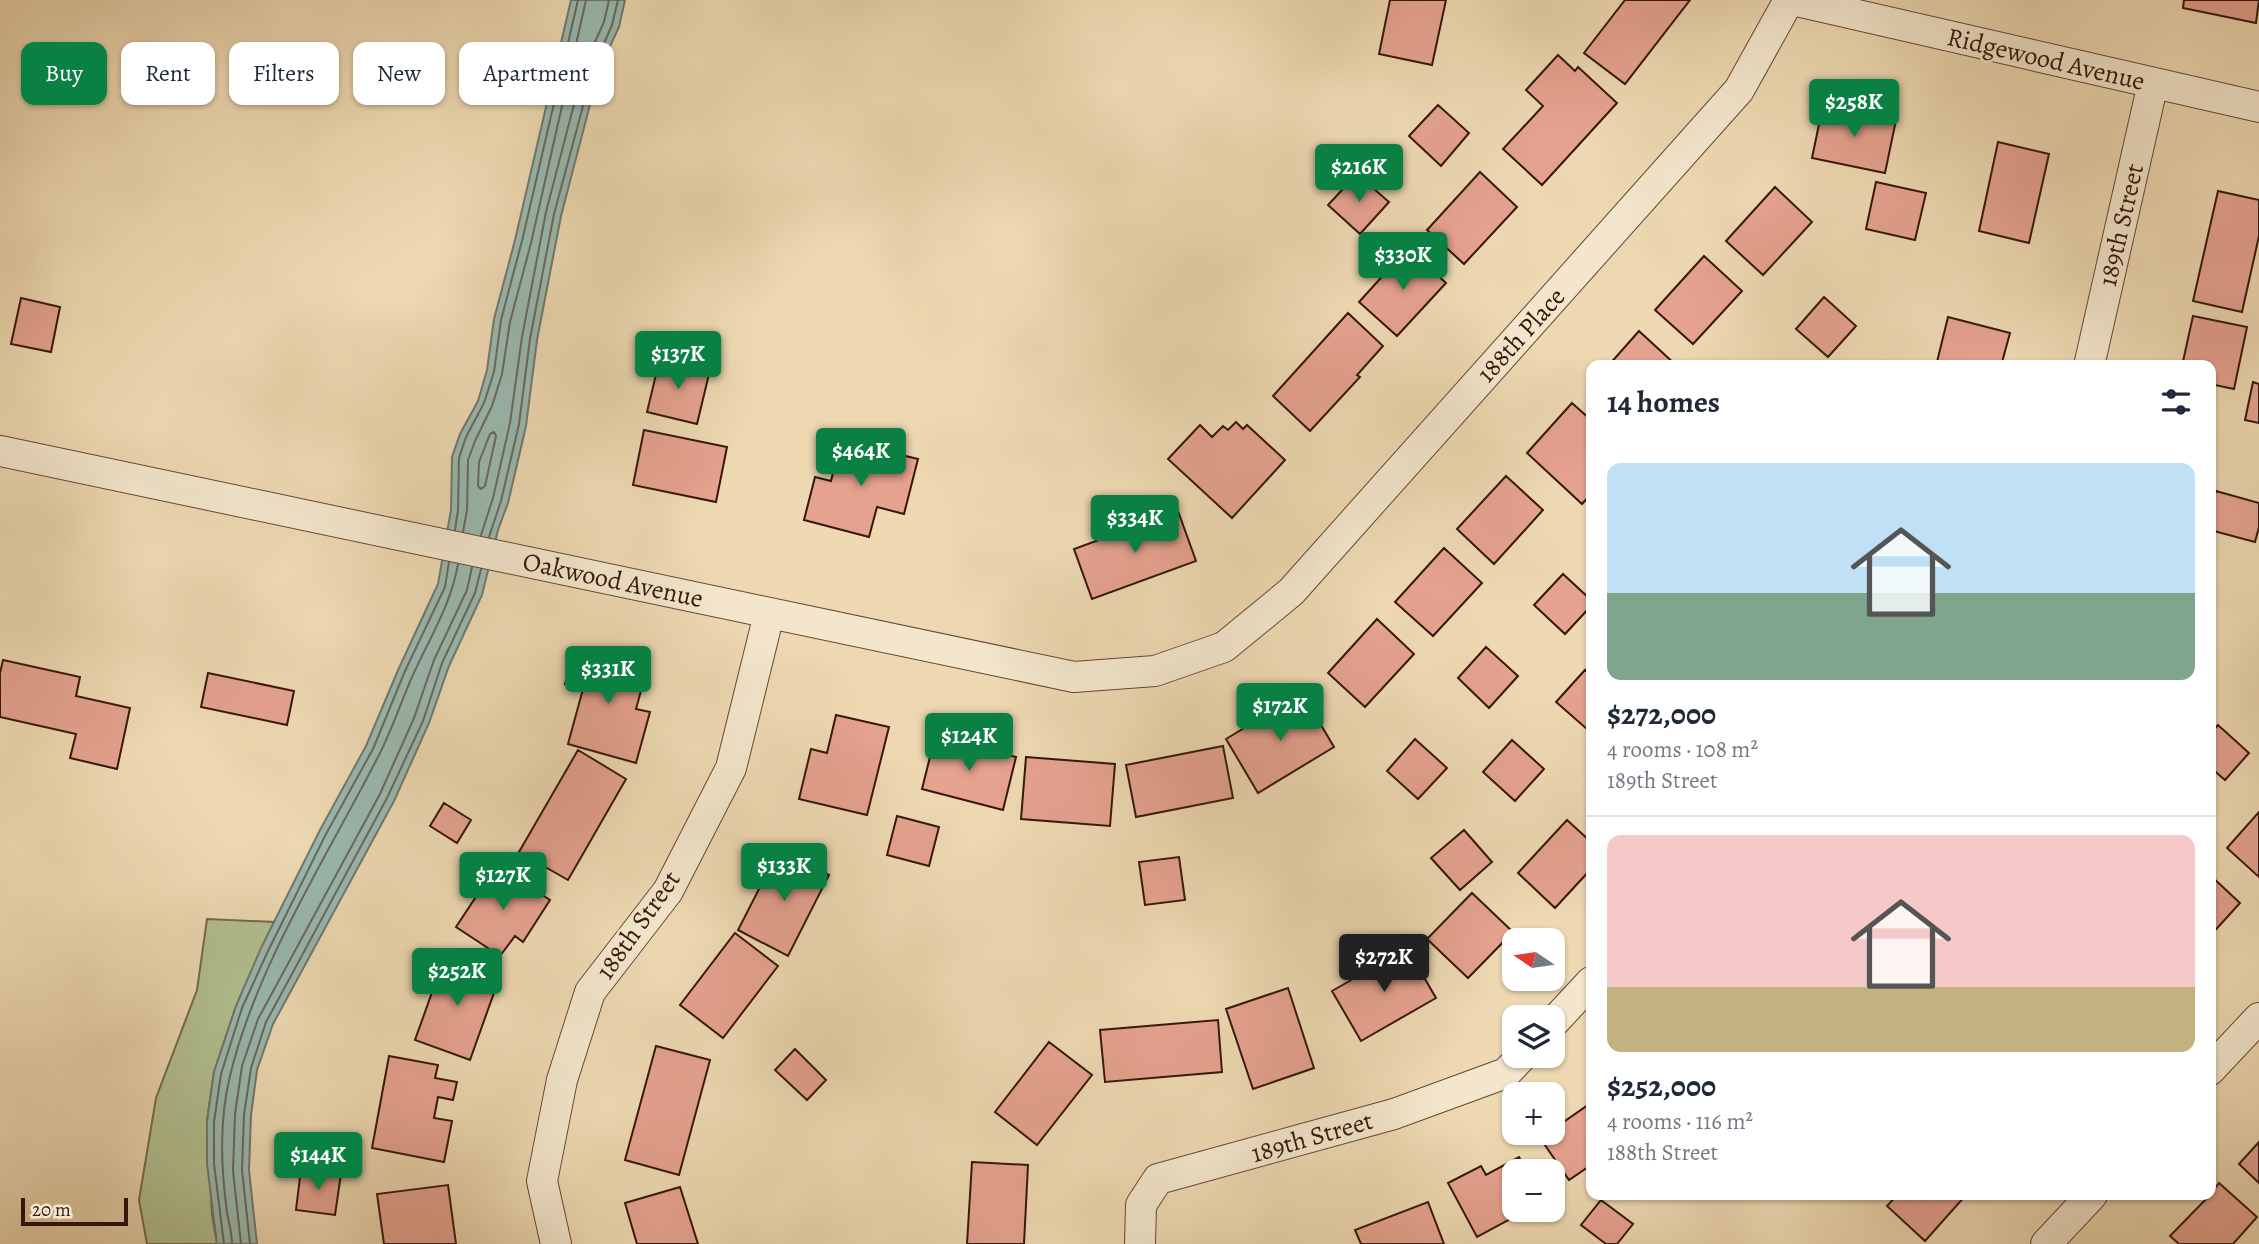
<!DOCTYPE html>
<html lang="en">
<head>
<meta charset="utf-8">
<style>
	:root { --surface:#fff; --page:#f2f2f3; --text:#1f2937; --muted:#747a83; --line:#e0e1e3; --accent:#0b8043 }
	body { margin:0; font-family:Alegreya,serif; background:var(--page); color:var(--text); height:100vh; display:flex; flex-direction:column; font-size:26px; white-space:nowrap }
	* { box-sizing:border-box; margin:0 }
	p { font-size:23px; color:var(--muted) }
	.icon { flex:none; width:38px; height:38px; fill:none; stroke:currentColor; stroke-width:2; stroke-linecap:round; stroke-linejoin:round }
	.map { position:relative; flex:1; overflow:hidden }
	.side { position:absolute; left:1586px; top:360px; width:630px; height:840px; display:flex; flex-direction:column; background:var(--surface); border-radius:14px; box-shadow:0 2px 5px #0004 }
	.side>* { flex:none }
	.banner { position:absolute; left:21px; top:42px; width:665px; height:63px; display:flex; gap:14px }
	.needle { width:46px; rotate:283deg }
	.buttons { position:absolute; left:1502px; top:928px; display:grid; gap:14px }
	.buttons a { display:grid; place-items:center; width:63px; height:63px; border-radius:14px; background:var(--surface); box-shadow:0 2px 5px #0004; font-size:35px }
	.scale { position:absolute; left:21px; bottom:18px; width:107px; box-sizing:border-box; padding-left:7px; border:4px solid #36170c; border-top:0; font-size:19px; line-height:24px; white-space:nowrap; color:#36170c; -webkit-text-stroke:5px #f3e6cc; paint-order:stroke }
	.price { position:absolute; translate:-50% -60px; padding:0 16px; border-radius:7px; background:var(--accent); color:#fff; font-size:23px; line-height:46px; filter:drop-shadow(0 2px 4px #0008) }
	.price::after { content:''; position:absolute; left:50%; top:42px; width:21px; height:16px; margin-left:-10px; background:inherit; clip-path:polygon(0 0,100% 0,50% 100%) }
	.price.active { background:#222; color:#fff }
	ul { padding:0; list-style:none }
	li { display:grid; align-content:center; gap:14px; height:371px; padding:0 21px }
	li+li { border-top:2px solid var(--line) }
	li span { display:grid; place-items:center; height:217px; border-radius:14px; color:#555 }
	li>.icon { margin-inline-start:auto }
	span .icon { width:126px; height:126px; fill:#fffc; stroke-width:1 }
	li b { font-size:30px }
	h2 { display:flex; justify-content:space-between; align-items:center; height:84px; padding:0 21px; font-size:30px }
	.pill { padding:0 24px; border-radius:14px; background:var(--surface); box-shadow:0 2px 5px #0004; font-size:24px; line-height:63px }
	.pill.active { background:var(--accent); color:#fff }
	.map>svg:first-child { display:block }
	.green { fill:#b2c091; stroke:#746c4e; stroke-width:2 }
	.water { fill:#99b9b0; stroke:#71786e; stroke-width:2 }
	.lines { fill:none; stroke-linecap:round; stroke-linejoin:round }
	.shore { stroke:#68685e; stroke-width:2 }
	.building { fill:#e5a28f; stroke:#36170c; stroke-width:2 }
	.minor-casing { stroke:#644735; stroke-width:32 }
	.minor { stroke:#f3e6cc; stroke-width:30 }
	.labels { text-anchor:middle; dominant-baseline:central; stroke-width:5; stroke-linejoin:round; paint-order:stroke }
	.street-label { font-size:26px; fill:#36170c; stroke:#f3e6cc }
</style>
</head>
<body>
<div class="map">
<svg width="2259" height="1244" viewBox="0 0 2259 1244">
	<rect width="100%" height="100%" fill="#edd8b1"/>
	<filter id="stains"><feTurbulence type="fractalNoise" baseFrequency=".00286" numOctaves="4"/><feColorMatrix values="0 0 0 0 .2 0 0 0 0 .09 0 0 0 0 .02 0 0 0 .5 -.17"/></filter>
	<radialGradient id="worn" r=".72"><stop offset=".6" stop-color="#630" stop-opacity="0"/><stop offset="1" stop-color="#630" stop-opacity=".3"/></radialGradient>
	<!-- green -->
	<path class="green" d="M207,919L274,922L236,1006L214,1072L207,1121L212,1215L217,1244H147L139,1200L156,1098L197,990Z"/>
	<!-- water -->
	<path class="water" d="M571,0H625L619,27L599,70L561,216L537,340L526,426L508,503L498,530L482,595L449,666L429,723L394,801L273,1024L257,1070L251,1115L249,1170L257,1244H217L207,1164V1121L214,1072L236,1006L261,948L320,830L366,746L399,668L438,584L451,510L452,457L460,434L478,401L487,370L494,319L515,240Z"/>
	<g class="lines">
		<!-- shore -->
		<path class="shore" d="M494,432L496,436L485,486L481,489L478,486L479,462L490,434Z
			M455,530L458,510L459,458L466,437L484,403L494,372L501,320L522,241L578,0
			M463,532L467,510L468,460L475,441L492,406L502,374L510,322L531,243L586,0
			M481,535L493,498L510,423L522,337L546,212L584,66L604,22L609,0
			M489,537L501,501L519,424L530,339L554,214L593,69L612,25L618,0
			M224,1244L214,1164V1122L221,1074L242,1008L268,951L326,834L373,749L405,671L445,587L449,562
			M232,1244C232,1233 229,1223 227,1213C221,1167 219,1121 230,1076C256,966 328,855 379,755C392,730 401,702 412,677C429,639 451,605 458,564
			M241,1244L233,1171L235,1114L242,1066L258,1019L380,794L414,718L434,660L467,590L472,567
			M250,1244L242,1170L244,1115L251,1068L266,1022L387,798L423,721L442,663L475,593L481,569"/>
	</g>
	<!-- building -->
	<path class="building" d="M1390,0H1446L1432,65L1379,54Z
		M1625,0H1690L1625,84L1584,53Z
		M2184,0H2259L2256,23L2183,8Z
		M1558,55L1575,71L1578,67L1617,103L1542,185L1503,149L1543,106L1526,90Z
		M1438,105L1469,133L1441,166L1409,136Z
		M1823,105L1896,120L1885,173L1812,158Z
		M1998,142L2049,154L2029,243L1979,231Z
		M1480,172L1517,207L1464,264L1427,230Z
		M1357,174L1389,202L1360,234L1328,205Z
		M1876,182L1926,193L1915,240L1866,229Z
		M1775,187L1812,222L1763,275L1726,241Z
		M2218,191L2259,200V236L2242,312L2193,301Z
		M1408,248L1446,283L1397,336L1359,302Z
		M1704,256L1742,291L1693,344L1655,310Z
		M1824,297L1856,326L1828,357L1796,329Z
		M21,298L60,307L51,352L11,344Z
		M1348,313L1383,346L1357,375L1360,377L1310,431L1273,396Z
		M2193,316L2247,327L2234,389L2210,384V366H2182Z
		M1948,317L2010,333L2001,366H1936Z
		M1639,331L1677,366H1608Z
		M660,358L710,370L697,424L647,412Z
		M2253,382L2259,384V423L2245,420Z
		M1572,403L1591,420V494L1582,504L1527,453Z
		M1236,422L1243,429L1247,425L1285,460L1232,518L1168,459L1200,425L1212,437L1223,426L1228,430Z
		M644,430L727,447L716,502L633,485Z
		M841,440L918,459L904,514L877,507L869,537L804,520L815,477L831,481Z
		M1506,476L1543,510L1494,564L1457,529Z
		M2216,491L2259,503V527L2255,542L2210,530V510Z
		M1178,511L1196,561L1092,599L1074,549Z
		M1444,548L1482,583L1433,636L1395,602Z
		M1563,574L1591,600V606L1565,634L1534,605Z
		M1377,619L1414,654L1365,707L1328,673Z
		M1486,647L1518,676L1489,708L1458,678Z
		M574,649L647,669L636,709L650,712L636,763L568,744L583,689L565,684Z
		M3,660L80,677L76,696L130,708L117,769L70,758L76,734L0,717V673Z
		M1585,670L1591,675V727L1588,730L1556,702Z
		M208,673L294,691L287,725L201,707Z
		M1302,693L1334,747L1258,793L1226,739Z
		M836,715L889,727L867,815L799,799L811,749L827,753Z
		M2218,725L2249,753L2225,780L2210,767V734Z
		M935,737L1016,757L1003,810L922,789Z
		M1415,739L1447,768L1418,799L1387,771Z
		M1512,740L1544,769L1515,801L1483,772Z
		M1223,746L1233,798L1136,817L1126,765Z
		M578,750L626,779L568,880L519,852Z
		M1026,757L1115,764L1110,826L1021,819Z
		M444,803L471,820L457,843L430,826Z
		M2259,812V877L2227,848Z
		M897,816L939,827L929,866L887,855Z
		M1567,820L1591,842V869L1555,908L1518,873Z
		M1464,830L1492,862L1460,890L1431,858Z
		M779,850L829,875L788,956L738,930Z
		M1179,857L1185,900L1145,905L1139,862Z
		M497,865L550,900L523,942L515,936L500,956L456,927Z
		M2210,875L2240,903L2210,936Z
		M1472,893L1513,932L1468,978L1427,939Z
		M735,933L778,966L723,1038L680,1005Z
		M1407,948L1436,998L1361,1041L1332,991Z
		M445,956L500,976L470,1060L415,1040Z
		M1288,988L1314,1068L1253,1089L1226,1009Z
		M1218,1020L1222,1072L1105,1082L1100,1030Z
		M1049,1042L1092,1075L1037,1145L995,1112Z
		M656,1046L710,1060L679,1175L625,1160Z
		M795,1049L826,1080L807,1100L775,1070Z
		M389,1056L438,1065L435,1078L457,1082L453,1100L438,1097L434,1118L452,1121L444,1162L372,1148Z
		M1591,1103V1165L1569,1180L1540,1138L1552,1132V1130Z
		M2259,1142V1183L2239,1164Z
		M1519,1157L1526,1171H1514V1209H1529L1477,1237L1448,1183L1481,1166L1486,1175Z
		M972,1162L1028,1165L1024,1244H967Z
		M301,1169L341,1174L335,1215L296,1210Z
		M2219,1183L2257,1217L2233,1244H2179L2170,1236L2210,1195Z
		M448,1185L456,1244H384L377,1194Z
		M680,1187L698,1244H637L625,1203Z
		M1897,1195H1966L1925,1241L1887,1206Z
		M1601,1200L1633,1224L1617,1244H1606L1581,1225Z
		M1428,1202L1444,1244H1361L1355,1230Z"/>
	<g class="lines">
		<!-- minor casing -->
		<g class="minor-casing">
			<path id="minor" d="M1792,0L2259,107
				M2089,366L2153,83
				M0,451L1074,677L1155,671L1224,647L1291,592L1739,90L1789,0
				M1552,1024L1591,982
				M2210,1070L2259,1018
				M556,1244L542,1181L562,1080L590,992L668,891L731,768L769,614
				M1140,1244L1141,1205L1158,1179L1394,1114L1506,1073L1523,1055
				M2046,1244L2092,1195"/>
		</g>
		<!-- minor -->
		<use href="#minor" class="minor"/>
	</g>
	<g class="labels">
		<!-- street labels -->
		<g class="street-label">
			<text transform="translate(2046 59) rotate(13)">Ridgewood Avenue</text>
			<text transform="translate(2121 225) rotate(-77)">189th Street</text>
			<text transform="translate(1521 335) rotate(-48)">188th Place</text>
			<text transform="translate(613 580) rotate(12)">Oakwood Avenue</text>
			<text transform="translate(638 925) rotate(-55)">188th Street</text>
			<text transform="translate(1312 1137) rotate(-16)">189th Street</text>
		</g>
	</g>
	<rect width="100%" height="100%" filter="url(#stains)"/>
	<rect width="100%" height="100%" fill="url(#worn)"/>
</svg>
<div class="buttons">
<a><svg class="needle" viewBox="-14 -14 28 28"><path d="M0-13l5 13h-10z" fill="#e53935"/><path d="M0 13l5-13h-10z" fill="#747a83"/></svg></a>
<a><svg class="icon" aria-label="layers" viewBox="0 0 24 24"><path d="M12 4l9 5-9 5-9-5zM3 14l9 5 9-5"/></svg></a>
<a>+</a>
<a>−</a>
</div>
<div class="scale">20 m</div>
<b class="price" style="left:1854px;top:139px">$258K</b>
<b class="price" style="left:1359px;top:204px">$216K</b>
<b class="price" style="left:1403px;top:292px">$330K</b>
<b class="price" style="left:678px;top:391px">$137K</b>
<b class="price" style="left:861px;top:488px">$464K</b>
<b class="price" style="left:1135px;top:555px">$334K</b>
<b class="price" style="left:608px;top:706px">$331K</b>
<b class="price" style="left:1280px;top:743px">$172K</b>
<b class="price" style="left:969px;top:773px">$124K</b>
<b class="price" style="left:784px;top:903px">$133K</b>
<b class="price" style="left:503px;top:912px">$127K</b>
<b class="price active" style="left:1384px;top:994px">$272K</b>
<b class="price" style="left:457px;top:1008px">$252K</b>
<b class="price" style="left:318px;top:1192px">$144K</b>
<div class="banner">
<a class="pill active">Buy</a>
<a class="pill">Rent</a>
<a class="pill">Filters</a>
<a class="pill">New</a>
<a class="pill">Apartment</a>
</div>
<section class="side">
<h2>14 homes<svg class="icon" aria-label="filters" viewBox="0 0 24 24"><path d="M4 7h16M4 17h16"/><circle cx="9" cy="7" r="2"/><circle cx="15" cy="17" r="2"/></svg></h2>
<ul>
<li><span style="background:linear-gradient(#bfe0f5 60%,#7fa58c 0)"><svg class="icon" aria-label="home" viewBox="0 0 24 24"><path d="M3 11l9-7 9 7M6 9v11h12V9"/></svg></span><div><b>$272,000</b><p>4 rooms · 108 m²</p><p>189th Street</p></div></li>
<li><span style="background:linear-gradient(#f6c9c9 70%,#c2b280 0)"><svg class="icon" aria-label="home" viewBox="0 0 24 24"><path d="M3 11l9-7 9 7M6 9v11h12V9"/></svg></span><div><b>$252,000</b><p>4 rooms · 116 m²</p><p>188th Street</p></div></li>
</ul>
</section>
</div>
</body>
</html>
